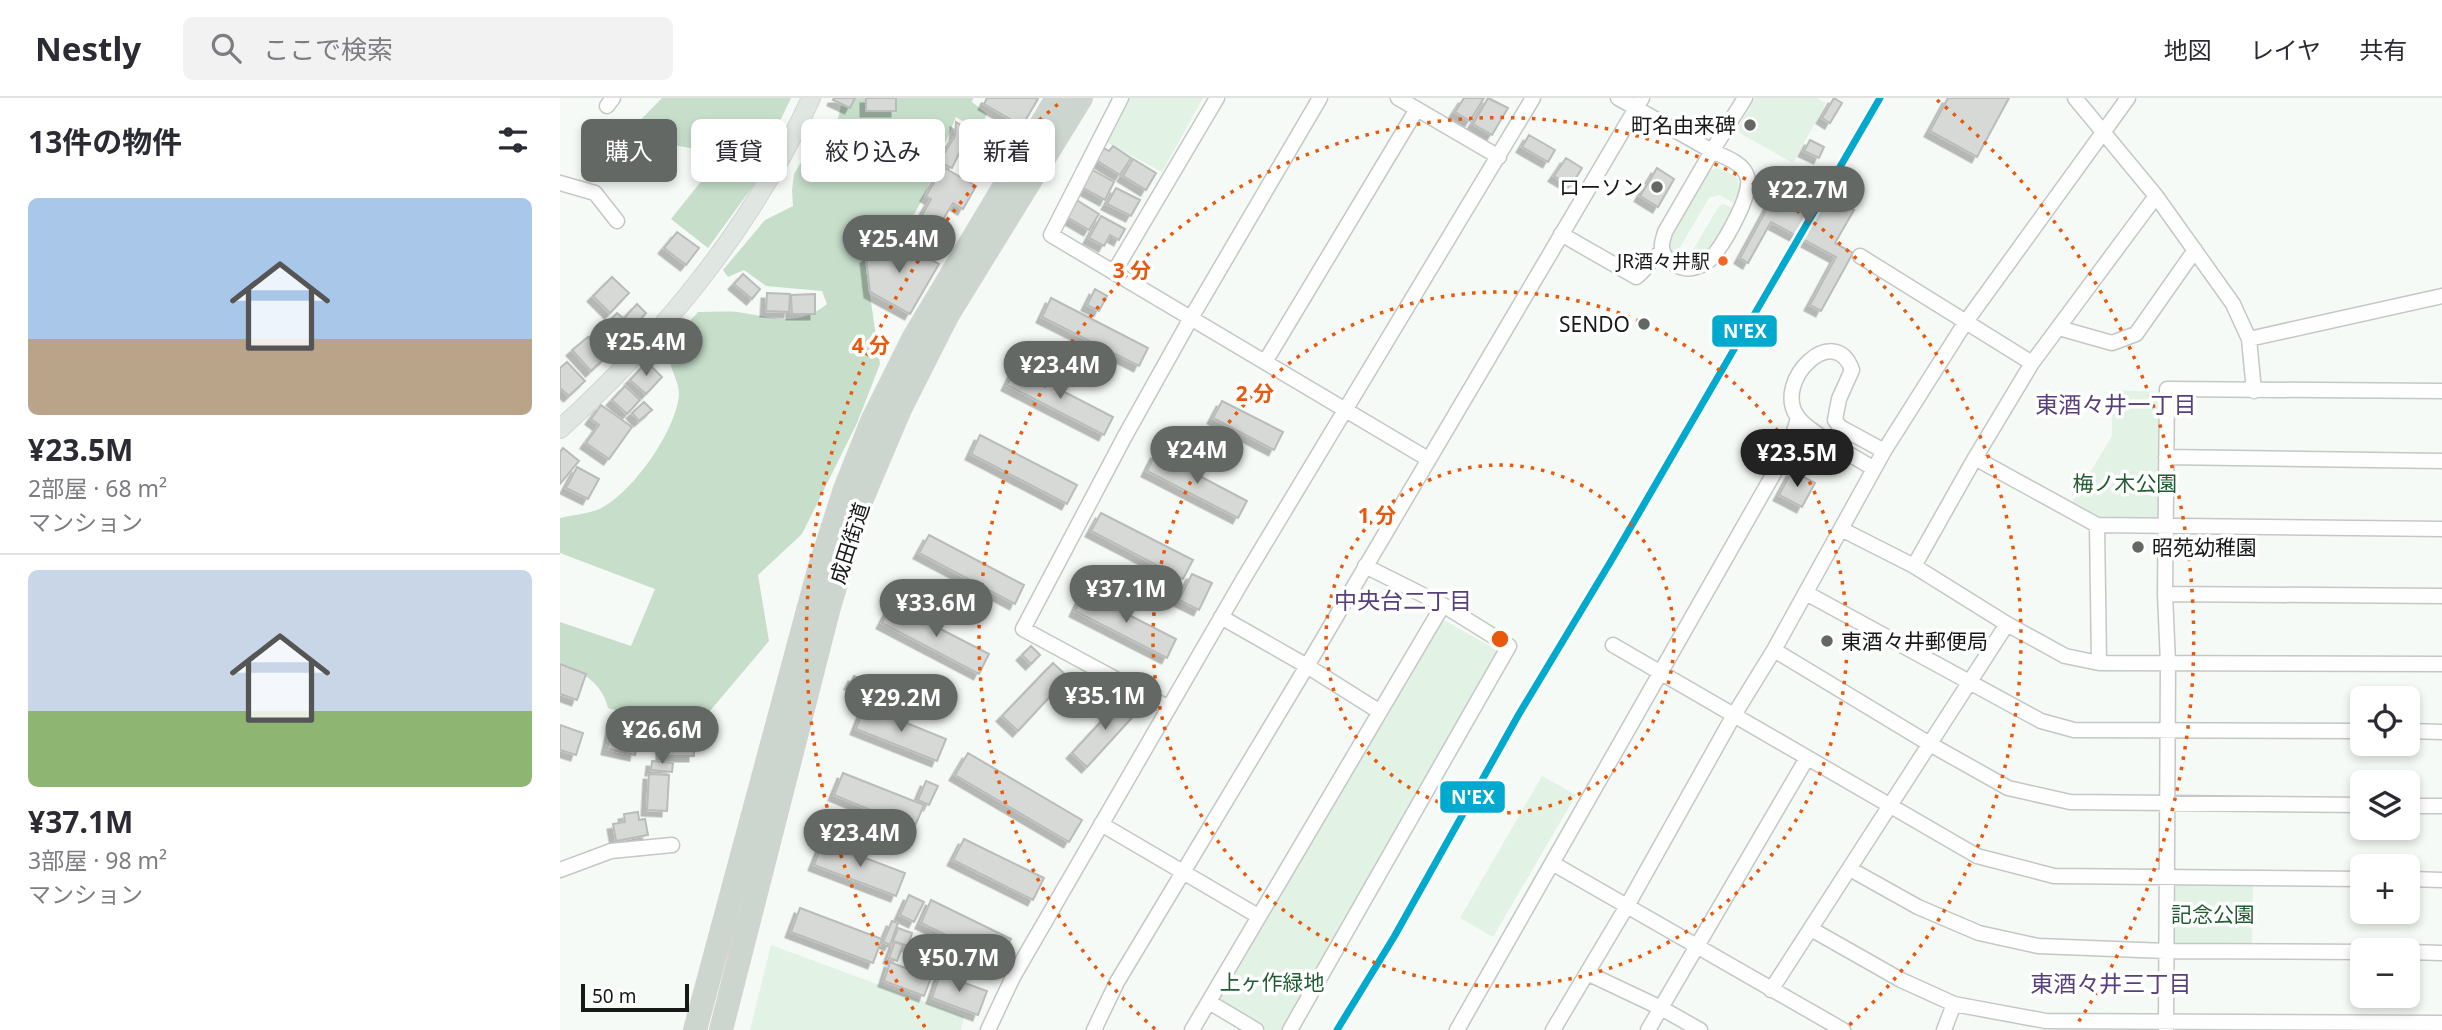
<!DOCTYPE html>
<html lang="ja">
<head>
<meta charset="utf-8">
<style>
	:root { --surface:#fff; --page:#f2f2f3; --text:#2b2b33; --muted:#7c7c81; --line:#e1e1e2; --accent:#646865 }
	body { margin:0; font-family:"Noto Sans","Noto Sans JP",sans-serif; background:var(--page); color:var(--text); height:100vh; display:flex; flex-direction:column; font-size:26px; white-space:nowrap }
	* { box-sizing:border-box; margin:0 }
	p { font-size:23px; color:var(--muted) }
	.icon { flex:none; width:38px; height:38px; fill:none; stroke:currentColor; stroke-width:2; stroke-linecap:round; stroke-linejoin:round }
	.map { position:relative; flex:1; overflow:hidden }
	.drawer { display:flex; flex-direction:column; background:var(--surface); width:560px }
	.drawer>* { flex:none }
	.hud { position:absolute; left:21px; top:21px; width:665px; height:63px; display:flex; gap:14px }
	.buttons { position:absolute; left:1790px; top:588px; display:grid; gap:14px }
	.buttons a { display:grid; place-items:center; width:70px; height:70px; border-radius:10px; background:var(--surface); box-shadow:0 4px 10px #0003; font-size:35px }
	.scale { position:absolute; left:21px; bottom:18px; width:108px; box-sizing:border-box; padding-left:7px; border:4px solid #161917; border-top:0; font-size:19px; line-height:24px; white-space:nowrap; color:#161917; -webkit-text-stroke:5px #fff; paint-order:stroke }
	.price { position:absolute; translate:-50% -60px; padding:0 16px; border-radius:24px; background:var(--accent); color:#fff; font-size:23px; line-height:46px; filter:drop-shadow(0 2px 4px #0008) }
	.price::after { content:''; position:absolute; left:50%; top:42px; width:21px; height:16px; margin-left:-10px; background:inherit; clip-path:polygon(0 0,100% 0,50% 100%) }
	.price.active { background:#222; color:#fff }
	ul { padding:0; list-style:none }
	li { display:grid; align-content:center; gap:14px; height:371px; padding:0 28px }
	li+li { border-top:2px solid var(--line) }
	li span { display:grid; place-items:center; height:217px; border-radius:10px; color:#555 }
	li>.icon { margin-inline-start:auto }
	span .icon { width:126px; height:126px; fill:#fffc; stroke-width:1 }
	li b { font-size:30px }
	h2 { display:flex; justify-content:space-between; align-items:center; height:84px; padding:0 28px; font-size:30px }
	.tag { padding:0 24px; border-radius:10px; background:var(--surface); box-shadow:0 4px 10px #0003; font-size:24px; line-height:63px }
	.tag.active { background:var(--accent); color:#fff }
	header { display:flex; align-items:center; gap:42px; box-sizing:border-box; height:98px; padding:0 35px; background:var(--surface); border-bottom:2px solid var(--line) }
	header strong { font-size:33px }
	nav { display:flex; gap:38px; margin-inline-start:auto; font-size:24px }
	.search { width:490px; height:63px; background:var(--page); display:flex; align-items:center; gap:18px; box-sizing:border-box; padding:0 24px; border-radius:10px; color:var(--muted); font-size:26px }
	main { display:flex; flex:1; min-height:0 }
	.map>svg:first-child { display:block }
	.green { fill:#e2f2e4 }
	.forest { fill:#c6deca }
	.building { fill:#d6d9d6; stroke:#b9bcba; stroke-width:2; filter:url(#shadow) }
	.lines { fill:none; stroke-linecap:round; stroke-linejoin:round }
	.minor-casing { stroke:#c4c8c5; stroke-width:17 }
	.major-casing { stroke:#d2d4d2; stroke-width:20 }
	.highway-casing { stroke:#d2d4d2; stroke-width:24 }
	.minor { stroke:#fefefe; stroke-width:14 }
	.major { stroke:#e0e6e1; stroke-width:18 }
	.highway { stroke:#ccd6cf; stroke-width:21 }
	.rail-1-casing { stroke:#fff; stroke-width:12 }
	.rail-1 { stroke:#00a9ce; stroke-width:7 }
	.ring { fill:none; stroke:#e8590c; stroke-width:3.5; stroke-dasharray:3.5 7 }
	.poi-dot { fill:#646865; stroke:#fff; stroke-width:2.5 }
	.bus-dot { fill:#f26522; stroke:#fff; stroke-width:2.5 }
	.labels { text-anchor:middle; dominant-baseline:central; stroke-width:7; stroke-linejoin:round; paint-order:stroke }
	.bus-label { font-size:19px; fill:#161917; stroke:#fff; text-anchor:end }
	.poi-label { font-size:21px; fill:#161917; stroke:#fff; text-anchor:end }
	.park-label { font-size:21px; fill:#205c31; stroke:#fff }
	.street-label { font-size:21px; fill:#161917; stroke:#fff }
	.neighbourhood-label { font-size:23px; fill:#57407c; stroke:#fff }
	.centre { fill:#e8590c; stroke:#fff; stroke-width:3.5 }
	.ring-label { font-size:21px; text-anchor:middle; font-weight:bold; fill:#e8590c; stroke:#fff; stroke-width:7; stroke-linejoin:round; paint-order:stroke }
	.line-badge { stroke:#fff; stroke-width:2.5 }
	.badge-label { font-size:19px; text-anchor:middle; font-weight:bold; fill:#fff }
</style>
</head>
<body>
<header>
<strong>Nestly</strong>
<div class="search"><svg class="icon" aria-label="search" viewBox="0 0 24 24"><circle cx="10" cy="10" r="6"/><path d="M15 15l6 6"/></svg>ここで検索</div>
<nav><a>地図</a><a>レイヤ</a><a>共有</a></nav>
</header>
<main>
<section class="drawer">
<h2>13件の物件<svg class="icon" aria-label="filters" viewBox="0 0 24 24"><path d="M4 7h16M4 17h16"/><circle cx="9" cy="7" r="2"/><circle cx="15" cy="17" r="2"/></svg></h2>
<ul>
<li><span style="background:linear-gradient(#a9c7e8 65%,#b9a48a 0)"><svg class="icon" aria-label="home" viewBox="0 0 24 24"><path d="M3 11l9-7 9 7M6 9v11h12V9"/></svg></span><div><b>¥23.5M</b><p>2部屋 · 68 m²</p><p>マンション</p></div></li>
<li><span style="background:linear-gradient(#c9d6e8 65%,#8fb573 0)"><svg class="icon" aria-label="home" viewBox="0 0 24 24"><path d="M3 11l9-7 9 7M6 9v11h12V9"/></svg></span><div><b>¥37.1M</b><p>3部屋 · 98 m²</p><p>マンション</p></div></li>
</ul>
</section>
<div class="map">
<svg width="1882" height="932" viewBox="0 0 1882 932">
	<defs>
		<filter id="shadow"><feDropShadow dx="-5.5" dy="5.5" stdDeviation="0" flood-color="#0004"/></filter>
	</defs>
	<rect width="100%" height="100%" fill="#f6faf6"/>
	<!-- green -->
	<path class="green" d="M564,0H643L602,74L541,41Z
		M1195,0H1257L1266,5L1233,65L1176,33Z
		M1157,70L1176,78C1181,88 1179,95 1174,105L1159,97L1149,100L1115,158L1110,150L1109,143L1146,74Z
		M1163,106L1173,110C1163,127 1151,163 1127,162L1159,108Z
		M1552,292L1602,294L1600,422H1538L1510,408L1552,338Z
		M882,521L939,553L729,932H702L659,900Z
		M982,678L1016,697L933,839L900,820Z
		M1613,786L1693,787L1692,845L1613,846Z
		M211,847L404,918L401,932H190Z"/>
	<!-- forest -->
	<path class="forest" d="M102,0H231L220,23L207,69L148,150L111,121L151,71L130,50L97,44L83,57L58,45Z
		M283,0H413L412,4L427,16L419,33L396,19L363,100L345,133L304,156L320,266L297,325L242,436L198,477L209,543L133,633L48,610C42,585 23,574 0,565V524L71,548L95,491L0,455V420C12,417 26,416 37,412C70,399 117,332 119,296C119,285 112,274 110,264C107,244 126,228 138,214C151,214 164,213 177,214C212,219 237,230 267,206L262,193L206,188L184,172L168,179L163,172L205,122L233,108L232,92L234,76L253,45L278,20Z"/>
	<!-- building -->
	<path class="building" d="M274,0H295L290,10L273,2Z
		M306,0H336V13H306Z
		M427,0H475L478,1L462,28L424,6Z
		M904,0H924L910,23L895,14Z
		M928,0L948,10L932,37L913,26Z
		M1274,0L1282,5L1270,25L1262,20Z
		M1388,0H1449L1417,59L1370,33Z
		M396,24L410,33L392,70L379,64L395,38Z
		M414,37L440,53L430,69L421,64L418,56L407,50Z
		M969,37L995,52L988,64L962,49Z
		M1250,42L1264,49L1259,60L1244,53Z
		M553,48L571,60L560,77L536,62L544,50L549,53Z
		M1006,60L1022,70L1011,88L994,78Z
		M573,61L596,75L586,92L563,78Z
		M383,69L416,88L403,111L393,105L372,140L355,130L371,101L366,98Z
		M529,70L554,84L545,102L519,88Z
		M1097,70L1114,81L1098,109L1080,98Z
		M1228,72L1237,77L1236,80L1294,112L1275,145L1293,155L1261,213L1250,207L1276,159L1211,124L1188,165L1180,160Z
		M556,90L580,102L571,118L547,106Z
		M515,101L539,116L529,132L505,118Z
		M541,118L565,131L559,142L550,137L544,148L529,140Z
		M117,134L139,150L126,167L104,150Z
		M331,141L379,166L350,216L310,194L306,160Z
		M183,176L200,191L192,201L174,186Z
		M52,179L69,195L50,215L33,198Z
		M535,191L547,198L539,213L527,207Z
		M207,195L230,196L229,214L206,213Z
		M255,196V216H232L231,197Z
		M491,200L588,250L579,268L482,219Z
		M77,206L86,215L75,228L65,219Z
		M57,215L76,231L68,240L49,223Z
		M45,224L55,234L40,249L30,239Z
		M28,239L46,259L31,273L12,252Z
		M464,253L480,264L476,270L460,259Z
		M7,264L25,283L9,298L0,290V270Z
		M87,264L102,279L86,296L70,282Z
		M456,269L553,319L544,337L447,287Z
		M65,288L80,302L67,316L52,302Z
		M662,303L723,334L714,352L653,320Z
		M84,304L92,312L79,323L72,315Z
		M41,307L72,329L49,361L26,345L39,327L31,321Z
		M420,337L517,387L507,406L411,356Z
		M633,337L642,343L634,358L624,352Z
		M3,350L19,363L0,386V354Z
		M596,355L687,403L678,420L587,373Z
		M17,369L39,381L28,401L6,390Z
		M1232,373L1255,385L1242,409L1219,397Z
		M541,415L633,462L623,481L531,433Z
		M369,437L464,487L455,506L359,455Z
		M632,476L652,485L639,512L619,502Z
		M524,494L616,541L607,560L515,513Z
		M332,506L429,556L419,576L322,525Z
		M471,548L480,557L471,566L462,557Z
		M493,565L508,579L458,633L442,618Z
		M0,566L26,576L17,602L0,596Z
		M294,578L312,585L309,593L290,586Z
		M537,590L545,598L536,606L528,598Z
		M563,600L578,613L527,669L512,655Z
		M305,608L386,641L377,663L296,631Z
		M0,627L23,635L16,657L0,652Z
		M52,628L79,634L75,657L47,651Z
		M102,641H134V658H102Z
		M408,655L522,722L509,744L395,677Z
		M92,663L113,665L112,674L91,672Z
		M283,675L364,707L354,730L274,697Z
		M89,676L109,677L107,713L87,712Z
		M366,683L378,688L369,707L358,702Z
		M78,714L79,722L85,721L88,737L56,743L53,726L65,724L64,716Z
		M404,741L484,780L473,802L393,762Z
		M263,744L345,775L336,798L254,767Z
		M349,797L364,804L354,824L340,817Z
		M371,802L451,841L440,863L361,825Z
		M240,810L322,841L313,865L231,834Z
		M332,823L338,825L330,847L323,844Z
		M338,830L352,835L348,848L333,843Z
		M335,844L343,847L337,863L329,860Z
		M330,864L371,880L364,898L324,883Z
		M380,876L427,893L418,917L372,900Z"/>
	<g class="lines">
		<!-- minor casing -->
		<g class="minor-casing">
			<path id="minor" d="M561,0L491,137L868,361
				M838,0L939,59
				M1058,0L1152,53L1185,0
				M1515,0L1596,98L1673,206L1689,241L1694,293
				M47,8L53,0
				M1152,53C1164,59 1182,64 1187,78C1194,94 1165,143 1154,157C1150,163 1143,167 1136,169C1123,174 1104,164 1102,150C1101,144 1104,139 1105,134Z
				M0,85L35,95L57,123
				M1001,136L1076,179C1087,172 1090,159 1103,154
				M1300,158L1472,265
				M554,174L657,0
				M1499,230L1552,245L1576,236L1635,152
				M1689,241L1882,198
				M705,264L857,11
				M1606,359L1882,363
				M1415,360L1537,427L1882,431
				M1314,371C1296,359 1247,334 1237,318C1213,282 1275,223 1292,272L1279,301L1275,322L1280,329L1324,353
				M1537,427L1539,565
				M1281,431L1354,468L1447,526L1505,558L1539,565L1882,566
				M1354,468L1415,360L1472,265L1596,98
				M1246,495L1481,623L1514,632L1802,633
				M1605,496L1882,498
				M661,519L747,568L820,614
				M1053,547L1417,758L1494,778L1802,781
				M1214,552L1368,645L1448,690L1510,704L1802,707
				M609,610L463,531L565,338L631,220L760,0
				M1848,633L1882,634
				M1848,708H1882
				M541,726L698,818
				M992,765L1283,932
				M1290,771L1358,809L1419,835L1478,848L1606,853L1802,854
				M0,772L51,753L112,747
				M1848,781L1882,782
				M1251,831L1341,882L1394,906L1486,923L1882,925
				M1848,854L1882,855
				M1027,875L1101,910L1140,932
				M1211,892L1447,526
				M649,904L696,932
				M428,932L453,879L684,480L973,0
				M534,932L557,884L747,568L1082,0
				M632,932L883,507
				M730,932L949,548L883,507L805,468
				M897,932L1230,347L1238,320
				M993,932L1067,808L1174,617L1214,552L1324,353L1405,225L1568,0
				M1088,932L1247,660
				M1384,932L1394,906
				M1606,932L1608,565L1605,496L1607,291L1882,293"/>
		</g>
		<!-- major casing -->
		<g class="major-casing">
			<path id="major" d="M0,331C104,236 192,130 251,0"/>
		</g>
		<!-- highway casing -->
		<g class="highway-casing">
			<path id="highway" d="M135,932L258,475L285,391L313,321L353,241L497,0
				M161,932L269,509L301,403L340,311L387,218L521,0"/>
		</g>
		<!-- minor -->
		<use href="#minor" class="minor"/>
		<!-- major -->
		<use href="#major" class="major"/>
		<!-- highway -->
		<use href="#highway" class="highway"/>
		<!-- rail-1 casing -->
		<g class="rail-1-casing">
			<path id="rail-1" d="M777,932L834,839L959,616L1051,463L1320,0"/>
		</g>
		<!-- rail-1 -->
		<use href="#rail-1" class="rail-1"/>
	</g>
	<!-- distance rings -->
	<g class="ring">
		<circle cx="940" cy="541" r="174"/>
		<circle cx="940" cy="541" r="347"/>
		<path d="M595 931A521 521 0 1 1 1285 931"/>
		<path d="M365 929A694 694 0 0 1 503 2M1377 2A694 694 0 0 1 1515 929"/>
	</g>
	<!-- markers -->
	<g class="poi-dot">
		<circle cx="1190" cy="27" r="7"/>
		<circle cx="1097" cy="89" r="7"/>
		<circle cx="1084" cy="226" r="7"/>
		<circle cx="1578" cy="449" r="7"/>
		<circle cx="1267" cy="543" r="7"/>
	</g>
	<circle class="bus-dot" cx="1163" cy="163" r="6"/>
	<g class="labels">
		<!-- bus labels -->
		<g class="bus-label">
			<text x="1150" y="163">JR酒々井駅</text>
		</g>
		<!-- poi labels -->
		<g class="poi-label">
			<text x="1176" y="27">町名由来碑</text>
			<text x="1083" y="89">ローソン</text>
			<text x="1070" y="226">SENDO</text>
			<text x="1592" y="449" text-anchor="start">昭苑幼稚園</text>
			<text x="1281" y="543" text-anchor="start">東酒々井郵便局</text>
		</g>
		<!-- park labels -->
		<g class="park-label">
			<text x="1565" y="385">梅ノ木公園</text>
			<text x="1653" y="816">記念公園</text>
			<text x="712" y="884">上ヶ作緑地</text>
		</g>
		<!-- street labels -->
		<g class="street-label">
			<text transform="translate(289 445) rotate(-72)">成田街道</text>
		</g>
		<!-- neighbourhood labels -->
		<g class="neighbourhood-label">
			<text x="1556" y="306">東酒々井一丁目</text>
			<text x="843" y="502">中央台二丁目</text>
			<text x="1551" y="885">東酒々井三丁目</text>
		</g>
	</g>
	<circle cx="940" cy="541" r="10" class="centre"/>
	<g class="ring-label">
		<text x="572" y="180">3 分</text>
		<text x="311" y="255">4 分</text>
		<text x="695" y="303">2 分</text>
		<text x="817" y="425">1 分</text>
	</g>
	<g class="line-badge">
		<rect x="1151" y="216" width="67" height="34" rx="7" fill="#00a9ce"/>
		<rect x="879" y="682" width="67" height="34" rx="7" fill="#00a9ce"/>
	</g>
	<g class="badge-label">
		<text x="1185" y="240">N'EX</text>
		<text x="913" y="706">N'EX</text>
	</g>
</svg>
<div class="buttons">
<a><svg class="icon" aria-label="locate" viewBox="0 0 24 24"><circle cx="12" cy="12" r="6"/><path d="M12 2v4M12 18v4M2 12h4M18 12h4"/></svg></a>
<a><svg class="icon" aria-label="layers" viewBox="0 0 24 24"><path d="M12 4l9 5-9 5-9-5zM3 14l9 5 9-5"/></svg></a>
<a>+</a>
<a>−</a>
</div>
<div class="scale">50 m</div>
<b class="price" style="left:1248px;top:128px">¥22.7M</b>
<b class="price" style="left:339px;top:177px">¥25.4M</b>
<b class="price" style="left:86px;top:280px">¥25.4M</b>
<b class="price" style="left:500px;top:303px">¥23.4M</b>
<b class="price" style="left:637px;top:388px">¥24M</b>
<b class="price active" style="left:1237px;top:391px">¥23.5M</b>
<b class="price" style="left:566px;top:527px">¥37.1M</b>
<b class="price" style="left:376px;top:541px">¥33.6M</b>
<b class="price" style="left:545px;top:634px">¥35.1M</b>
<b class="price" style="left:341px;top:636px">¥29.2M</b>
<b class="price" style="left:102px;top:668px">¥26.6M</b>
<b class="price" style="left:300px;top:771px">¥23.4M</b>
<b class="price" style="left:399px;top:896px">¥50.7M</b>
<div class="hud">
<a class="tag active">購入</a>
<a class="tag">賃貸</a>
<a class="tag">絞り込み</a>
<a class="tag">新着</a>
</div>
</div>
</main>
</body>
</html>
